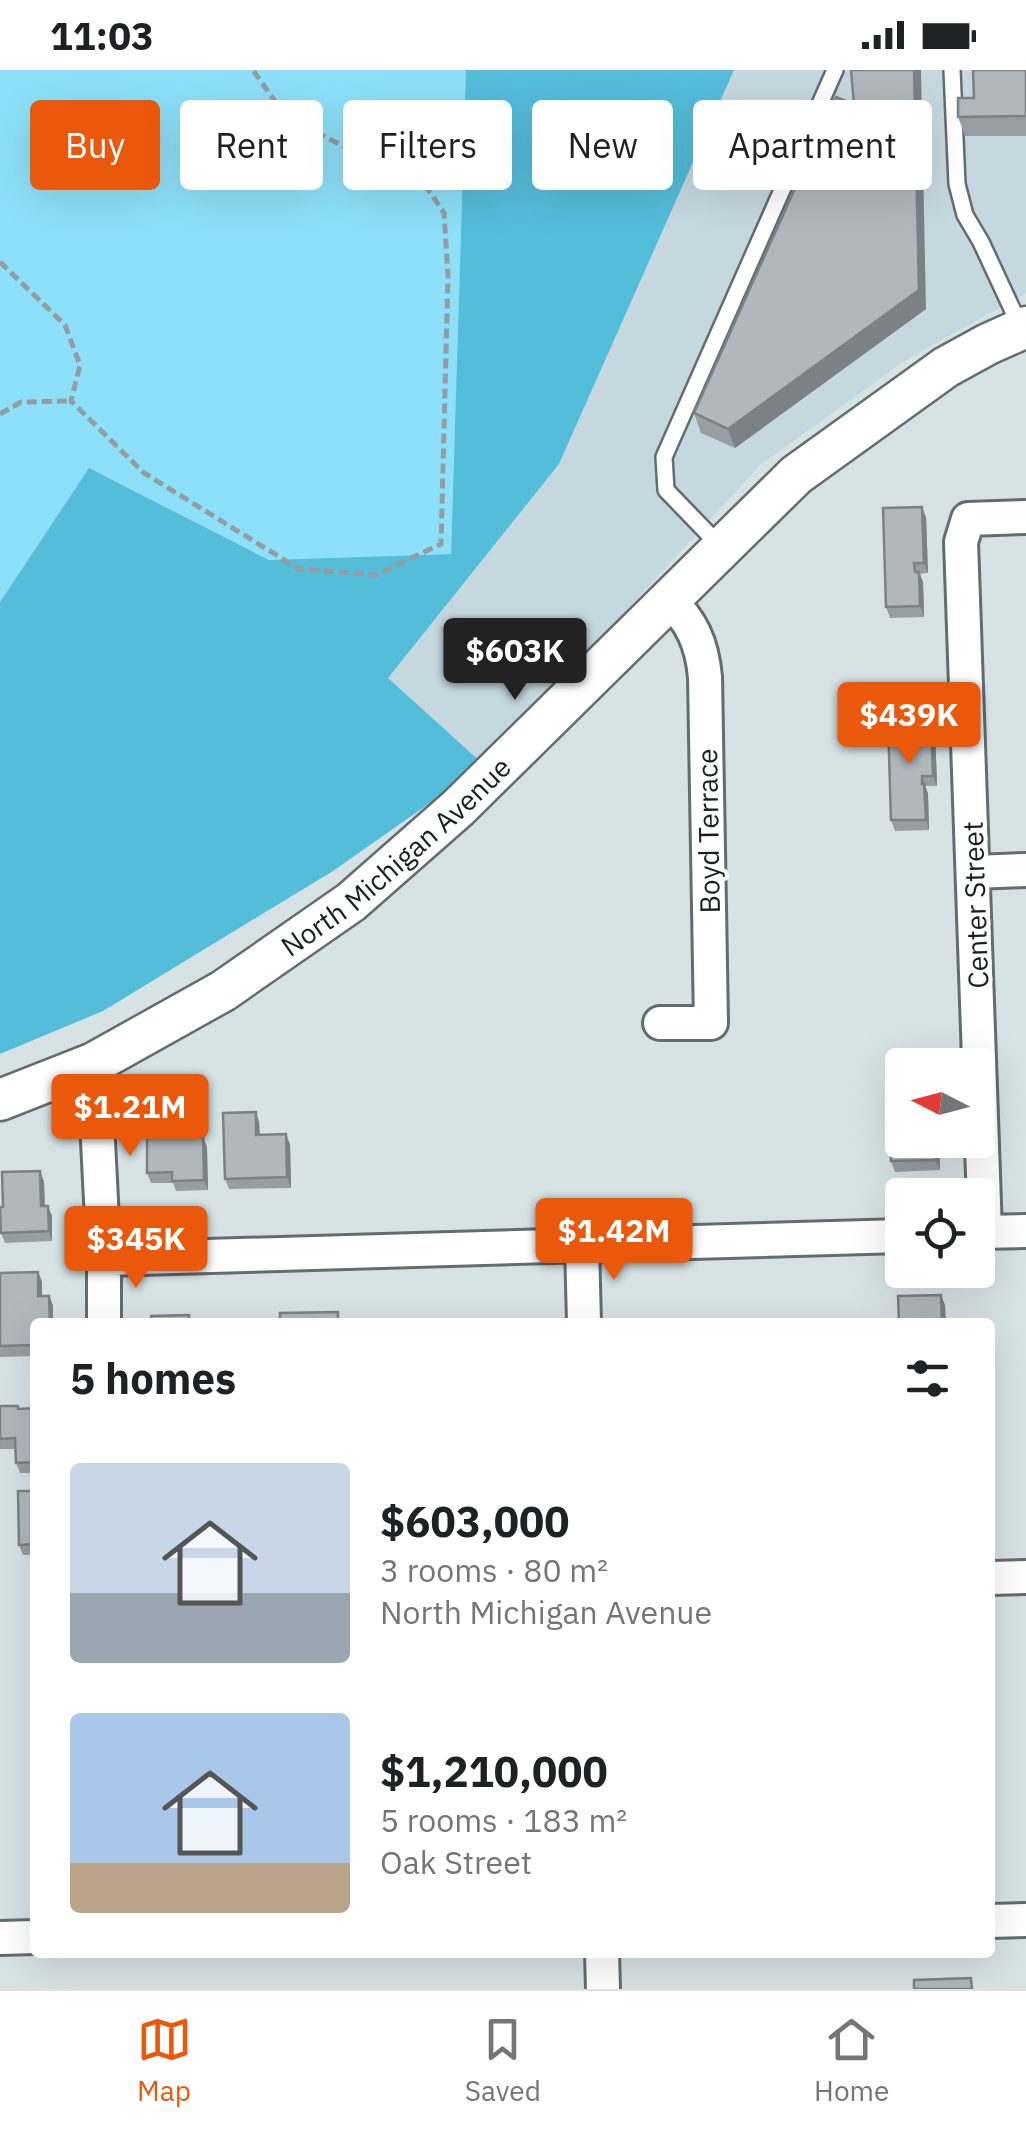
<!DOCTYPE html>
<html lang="en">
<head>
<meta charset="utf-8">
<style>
	:root { --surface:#fff; --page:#f6f6f6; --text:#202124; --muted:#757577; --line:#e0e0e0; --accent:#ea580c }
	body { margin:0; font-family:"IBM Plex Sans",sans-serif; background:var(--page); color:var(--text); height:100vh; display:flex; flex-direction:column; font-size:38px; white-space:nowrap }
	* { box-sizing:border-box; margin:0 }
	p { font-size:32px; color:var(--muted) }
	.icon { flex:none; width:55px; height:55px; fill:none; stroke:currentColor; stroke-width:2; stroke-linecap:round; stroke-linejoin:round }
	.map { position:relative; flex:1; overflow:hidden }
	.drawer { position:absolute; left:30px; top:1248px; width:965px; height:640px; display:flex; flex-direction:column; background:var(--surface); border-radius:10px; box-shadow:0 10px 40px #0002 }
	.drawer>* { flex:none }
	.guide { position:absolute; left:30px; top:30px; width:968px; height:90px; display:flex; gap:20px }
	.needle { width:65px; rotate:276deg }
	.buttons { position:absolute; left:885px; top:978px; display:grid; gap:20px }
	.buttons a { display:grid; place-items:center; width:110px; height:110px; border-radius:10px; background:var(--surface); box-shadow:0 10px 40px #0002; font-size:50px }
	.price { position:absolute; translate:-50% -85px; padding:0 22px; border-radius:10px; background:var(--accent); color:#fff; font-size:32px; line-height:65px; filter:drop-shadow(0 2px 5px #0008) }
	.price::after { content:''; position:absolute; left:50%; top:60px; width:30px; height:22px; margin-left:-15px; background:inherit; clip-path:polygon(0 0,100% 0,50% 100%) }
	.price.current { background:#222; color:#fff }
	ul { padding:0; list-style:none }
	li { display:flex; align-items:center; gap:30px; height:250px; padding:0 40px }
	li span { display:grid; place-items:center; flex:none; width:280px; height:200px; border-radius:10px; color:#555 }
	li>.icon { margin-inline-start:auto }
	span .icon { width:120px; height:120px; fill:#fffc; stroke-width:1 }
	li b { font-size:42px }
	h2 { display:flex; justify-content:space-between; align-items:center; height:120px; padding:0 40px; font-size:42px }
	.pill { padding:0 35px; border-radius:10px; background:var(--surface); box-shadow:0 10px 40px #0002; font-size:35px; line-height:90px }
	.pill.current { background:var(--accent); color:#fff }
	.status { display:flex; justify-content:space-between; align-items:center; height:70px; padding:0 50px; background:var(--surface); direction:ltr }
	.status svg { height:28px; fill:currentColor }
	.tab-bar { display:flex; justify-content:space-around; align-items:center; height:140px; border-top:2px solid var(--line); background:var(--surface); font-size:28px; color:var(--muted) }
	.tab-bar a { display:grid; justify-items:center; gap:5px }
	.tab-bar .current { color:var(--accent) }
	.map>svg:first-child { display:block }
	.built { fill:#c6d8df }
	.green { fill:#8de0f9 }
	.forest { fill:#54bdda }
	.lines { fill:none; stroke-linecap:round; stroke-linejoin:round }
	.service-casing { stroke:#636d70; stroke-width:20 }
	.minor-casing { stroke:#636d70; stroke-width:38 }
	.tertiary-casing { stroke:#636d70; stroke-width:45 }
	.path { stroke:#949d9f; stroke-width:5; stroke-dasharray:10 5; stroke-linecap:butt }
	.service { stroke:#fff; stroke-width:15 }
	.minor { stroke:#fff; stroke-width:32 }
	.tertiary { stroke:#fff; stroke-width:40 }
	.wall { fill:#979ea3 }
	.shaded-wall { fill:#7b8185 }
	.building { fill:#b0b8be; stroke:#7b8185; stroke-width:2.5 }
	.labels { text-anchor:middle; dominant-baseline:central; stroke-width:8; stroke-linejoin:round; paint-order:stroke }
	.street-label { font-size:28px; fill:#1b1f20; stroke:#fff }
</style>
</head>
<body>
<div class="status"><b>11:03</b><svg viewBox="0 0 49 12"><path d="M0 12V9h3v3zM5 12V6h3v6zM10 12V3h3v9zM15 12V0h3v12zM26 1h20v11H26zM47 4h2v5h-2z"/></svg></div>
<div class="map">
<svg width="1026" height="1919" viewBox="0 0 1026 1919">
	<rect width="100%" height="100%" fill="#d7e2e5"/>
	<!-- built -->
	<path class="built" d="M734,0H1026V223L906,290L760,395L484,695L387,608L559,394Z"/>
	<!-- green -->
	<path class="green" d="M0,0H466L451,484L269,490L89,398L0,532Z"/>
	<!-- forest -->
	<path class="forest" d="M466,0H734L559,394L388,608L484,695L333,801L103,941L0,984V532L89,398L269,490L451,484Z"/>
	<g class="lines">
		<!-- service casing -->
		<g class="service-casing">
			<path id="service" d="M952,0L957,114L965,145L981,172L1020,256
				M721,477L666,420L664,387L835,0"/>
		</g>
		<!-- minor casing -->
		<g class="minor-casing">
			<path id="minor" d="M974,802L1026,800
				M660,953H711L705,607C702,574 692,551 668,529
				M94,993L104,1189V1252
				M978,1162L1026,1161
				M985,1162L961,472L968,449L1026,447
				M582,1175L584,1252
				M104,1189L902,1166
				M990,1508L1026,1507
				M990,1851L1026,1850
				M0,1868L35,1867
				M602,1882L603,1919"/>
		</g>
		<!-- tertiary casing -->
		<g class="tertiary-casing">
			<g id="tertiary">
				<path id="s1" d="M0,1030L94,993L223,921L351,832L458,738L796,405L946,297L988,274L1026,257"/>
			</g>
		</g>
		<!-- path -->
		<path class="path" d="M0,192L65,255L80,295L71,331L144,403L299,499L376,505L441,474L448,206L444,143L428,119L286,47L253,0
			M0,344L21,332L71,331"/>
		<!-- service -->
		<use href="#service" class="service"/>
		<!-- minor -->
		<use href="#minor" class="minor"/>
		<!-- tertiary -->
		<use href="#tertiary" class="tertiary"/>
	</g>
	<!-- wall -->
	<path class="wall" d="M1026,0V66H965L958,47Z
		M926,239L735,378L701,363L694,343Z
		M926,447L928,503L920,504L923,512L924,547L890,548L886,537Z
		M931,649L935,659L937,716H925L928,724L929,760L895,761L891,750Z
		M259,1052L260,1065L290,1074L291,1118L229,1119L225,1109Z
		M203,1067L207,1077L208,1120L176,1121L173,1113H151L147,1103Z
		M902,1070H939L940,1100L895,1102L891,1091Z
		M40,1101L44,1112L45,1136L52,1146V1171L5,1173L1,1163Z
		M38,1202L42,1212V1226H49L53,1236L35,1252V1286L0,1287V1203Z
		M0,1336L19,1339L35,1338V1403H20L16,1393V1379H0Z
		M35,1421V1485H23L19,1475Z"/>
	<!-- shaded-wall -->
	<path class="shaded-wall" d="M914,0H921L926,239L735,378L728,359Z
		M922,437L926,447L928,503L924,493Z
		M919,502L923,512L924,547L920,536Z
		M931,649L935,659L937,716L933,706Z
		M922,706L928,724L929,760L926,750Z
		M256,1042L259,1052L260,1075L256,1065Z
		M286,1064L290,1074L291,1118L287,1107Z
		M203,1067L207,1077L208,1120L204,1110Z
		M935,1070H939L940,1100L936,1090Z
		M40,1101L44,1112L45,1147L41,1136Z
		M48,1136L52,1146V1171L49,1161Z
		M38,1202L42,1212V1236L38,1226Z
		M941,1225L945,1235L946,1252H942Z
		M49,1226L53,1236V1252H50Z"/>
	<!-- building -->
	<path class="building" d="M851,0H914L919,220L728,359L694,343L836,27L854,34Z
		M973,0H1026V46L958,47V28H974Z
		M922,437L924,493H914L915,502H919L920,536L886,537L883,438Z
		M931,649L933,706H922V714H924L926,750H891L888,651Z
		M902,1019V1070H935L936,1090L891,1091L889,1020Z
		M256,1042V1065L286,1064L287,1107L225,1109L223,1043Z
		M203,1067L204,1110L172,1111V1102L147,1103V1068Z
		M40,1101L41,1136H48L49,1161L1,1163L0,1137H3L2,1102Z
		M38,1202V1226H49L50,1252H35V1275L0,1276V1203Z
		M941,1225L942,1252H899L898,1226Z
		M338,1242V1252H280V1243Z
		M189,1245V1252H152L151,1246Z
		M0,1336H18V1339L35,1338V1392L16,1393L15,1368L0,1369Z
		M18,1421H35V1474L19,1475Z
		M971,1908L972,1919H914V1910Z"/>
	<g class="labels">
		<!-- street labels -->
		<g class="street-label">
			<text transform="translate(708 761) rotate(-91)">Boyd Terrace</text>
			<text stroke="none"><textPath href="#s1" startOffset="468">North Michigan Avenue</textPath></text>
			<text transform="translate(975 835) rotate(-92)">Center Street</text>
		</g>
	</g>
</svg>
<div class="buttons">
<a><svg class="needle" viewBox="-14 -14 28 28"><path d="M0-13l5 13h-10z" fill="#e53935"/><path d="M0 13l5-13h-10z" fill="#757577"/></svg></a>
<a><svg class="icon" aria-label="locate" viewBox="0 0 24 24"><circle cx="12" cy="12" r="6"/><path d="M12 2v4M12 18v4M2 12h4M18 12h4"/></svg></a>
</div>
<b class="price current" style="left:515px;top:633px">$603K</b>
<b class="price" style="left:909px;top:697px">$439K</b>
<b class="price" style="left:130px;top:1089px">$1.21M</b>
<b class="price" style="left:614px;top:1213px">$1.42M</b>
<b class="price" style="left:136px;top:1221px">$345K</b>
<div class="guide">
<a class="pill current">Buy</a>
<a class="pill">Rent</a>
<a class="pill">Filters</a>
<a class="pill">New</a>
<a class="pill">Apartment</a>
</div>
<section class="drawer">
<h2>5 homes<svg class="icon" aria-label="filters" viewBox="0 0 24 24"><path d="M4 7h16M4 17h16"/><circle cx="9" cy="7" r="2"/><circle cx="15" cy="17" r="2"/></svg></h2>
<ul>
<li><span style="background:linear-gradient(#c9d6e8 65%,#9aa5b1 0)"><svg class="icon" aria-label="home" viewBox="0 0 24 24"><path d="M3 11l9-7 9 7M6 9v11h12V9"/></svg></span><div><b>$603,000</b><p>3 rooms · 80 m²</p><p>North Michigan Avenue</p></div></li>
<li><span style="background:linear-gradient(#a9c7e8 75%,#b9a48a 0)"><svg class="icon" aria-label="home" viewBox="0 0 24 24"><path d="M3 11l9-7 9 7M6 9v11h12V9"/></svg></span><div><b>$1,210,000</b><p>5 rooms · 183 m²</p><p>Oak Street</p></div></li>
</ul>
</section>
</div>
<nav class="tab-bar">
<a class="current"><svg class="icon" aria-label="map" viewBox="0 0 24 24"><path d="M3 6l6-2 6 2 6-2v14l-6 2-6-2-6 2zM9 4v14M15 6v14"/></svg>Map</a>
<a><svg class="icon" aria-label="saved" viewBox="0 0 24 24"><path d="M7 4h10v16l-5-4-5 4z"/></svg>Saved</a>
<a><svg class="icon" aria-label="home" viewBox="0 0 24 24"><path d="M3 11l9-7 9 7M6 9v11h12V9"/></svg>Home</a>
</nav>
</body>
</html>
